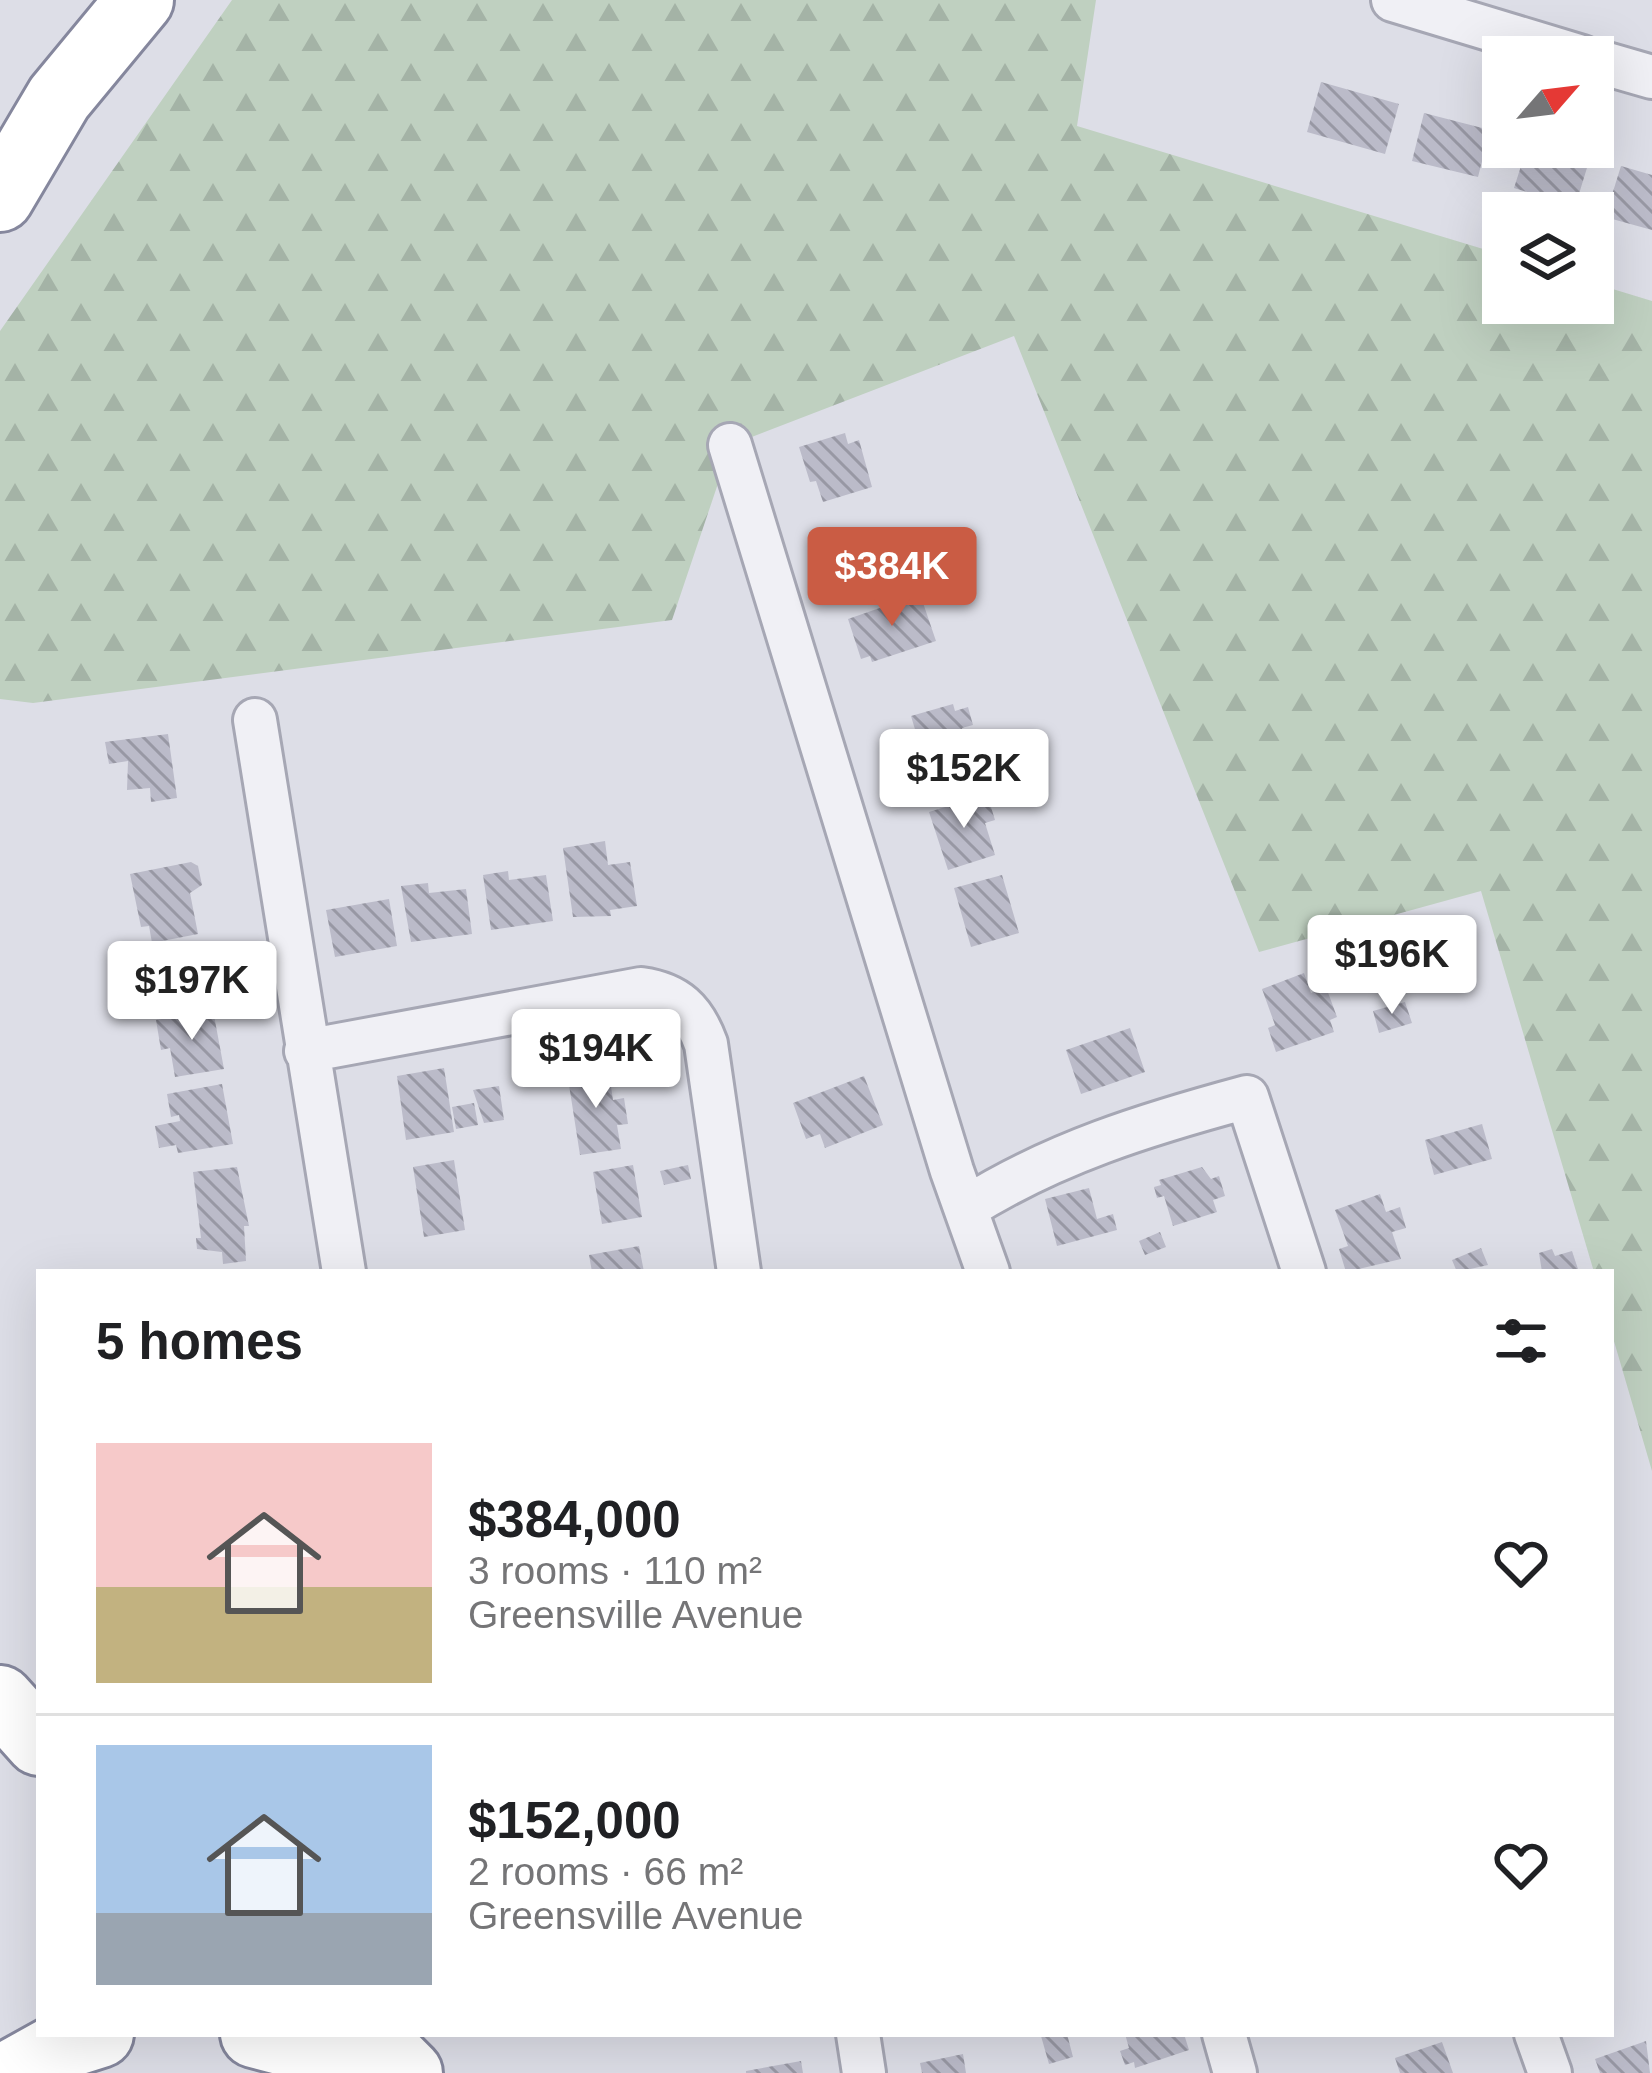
<!DOCTYPE html>
<html lang="en">
<head>
<meta charset="utf-8">
<style>
	:root { --surface:#fff; --page:#f2f2f2; --text:#202124; --muted:#757577; --line:#e0e0e0; --accent:#ca5c44 }
	body { margin:0; font-family:Arial,sans-serif; background:var(--page); color:var(--text); height:100vh; display:flex; flex-direction:column; font-size:45px; white-space:nowrap }
	* { box-sizing:border-box; margin:0 }
	p { font-size:39px; color:var(--muted) }
	.icon { flex:none; width:66px; height:66px; fill:none; stroke:currentColor; stroke-width:2; stroke-linecap:round; stroke-linejoin:round }
	.map { position:relative; flex:1; overflow:hidden }
	.side { position:absolute; left:36px; top:1269px; width:1578px; height:768px; display:flex; flex-direction:column; background:var(--surface); border-radius:0px; box-shadow:0 12px 48px #0002 }
	.side>* { flex:none }
	.needle { width:78px; rotate:62deg }
	.buttons { position:absolute; left:1482px; top:36px; display:grid; gap:24px }
	.buttons a { display:grid; place-items:center; width:132px; height:132px; border-radius:0px; background:var(--surface); box-shadow:0 12px 48px #0002; font-size:60px }
	.price { position:absolute; translate:-50% -102px; padding:0 27px; border-radius:12px; background:#fff; color:#222; font-size:39px; line-height:78px; filter:drop-shadow(0 3px 6px #0008) }
	.price::after { content:''; position:absolute; left:50%; top:72px; width:36px; height:27px; margin-left:-18px; background:inherit; clip-path:polygon(0 0,100% 0,50% 100%) }
	.price.active { background:var(--accent); color:#fff }
	ul { padding:0; list-style:none }
	li { display:flex; align-items:center; gap:36px; height:300px; padding:0 60px }
	li+li { border-top:3px solid var(--line) }
	li span { display:grid; place-items:center; flex:none; width:336px; height:240px; border-radius:0px; color:#555 }
	li>.icon { margin-inline-start:auto }
	span .icon { width:144px; height:144px; fill:#fffc; stroke-width:1 }
	li b { font-size:51px }
	h2 { display:flex; justify-content:space-between; align-items:center; height:144px; padding:0 60px; font-size:51px }
	.map>svg:first-child { display:block }
	.forest { fill:url(#forest-firs) }
	.building { fill:url(#building-back-hatch) }
	.lines { fill:none; stroke-linecap:round; stroke-linejoin:round }
	.street-casing { stroke:#a6a7b4; stroke-width:48 }
	.highway-casing { stroke:#85879d; stroke-width:72 }
	.street { stroke:#f0f0f5; stroke-width:42 }
	.highway { stroke:#fff; stroke-width:66 }
</style>
</head>
<body>
<div class="map">
<svg width="1652" height="2073" viewBox="0 0 1652 2073">
	<defs>
		<pattern id="forest-firs" width="22" height="20" patternUnits="userSpaceOnUse" patternTransform="scale(3)"><rect width="22" height="20" fill="#bfd0c0"/><path d="M5 1l3.5 6h-7zM16 11l3.5 6h-7z" fill="#a4b3a6"/></pattern>
		<pattern id="building-back-hatch" width="6" height="6" patternUnits="userSpaceOnUse" patternTransform="scale(3)"><rect width="6" height="6" fill="#bbbbc9"/><path d="M-1 5l2 2M0 0l6 6M5-1l2 2" fill="none" stroke="#9898a4"/></pattern>
	</defs>
	<rect width="100%" height="100%" fill="#dddee7"/>
	<!-- forest -->
	<path class="forest" d="M232,0H1096L1077,126L1503,255V303H1593V283L1652,301V1471L1611,1331V1272H1594L1481,891L1259,952L1014,336L731,445L672,620L33,703L0,699V331Z"/>
	<!-- building -->
	<path class="building" d="M1321,82L1399,104L1385,154L1307,132Z
		M1424,113L1490,130L1478,177L1412,161Z
		M1527,147H1555L1590,158L1575,207L1514,188Z
		M1621,166L1652,175V230L1605,217Z
		M845,433L848,444L859,440L872,487L823,502L816,481L810,482L799,447Z
		M911,540L914,551L903,555L907,569L893,573L897,589L843,600L833,564Z
		M920,594L936,641L872,662L870,656L861,659L848,619Z
		M953,704L955,711L968,707L973,725L962,728L974,770L931,783L911,716Z
		M168,734L177,798L151,802L150,788L127,790L128,761L109,764L105,742Z
		M987,794L995,820L985,823L995,855L948,870L929,812Z
		M605,841L608,865L630,862L637,906L610,910L611,916L573,917L563,848Z
		M191,862L198,866L202,885L190,893L198,934L152,943L149,926L141,927L130,874Z
		M508,871L509,880L546,875L553,921L491,930L483,875Z
		M1002,875L1019,933L971,947L954,888Z
		M428,883L429,893L466,889L472,934L411,942L401,886Z
		M389,899L397,946L335,957L326,910Z
		M1367,927L1374,946L1335,959L1328,940Z
		M1304,973L1311,993L1326,987L1337,1017L1330,1020L1334,1032L1276,1052L1268,1028L1275,1025L1262,989Z
		M1405,1002L1412,1023L1379,1033L1373,1011Z
		M213,1010L224,1069L175,1077L170,1048L161,1050L156,1020Z
		M1130,1028L1145,1072L1081,1094L1066,1050Z
		M608,1066L613,1100L624,1098L628,1124L617,1125L621,1149L580,1155L567,1072Z
		M444,1068L454,1132L406,1140L397,1076Z
		M864,1076L883,1125L825,1148L820,1134L806,1139L793,1103Z
		M222,1084L233,1144L178,1153L176,1145L159,1148L155,1126L180,1121L179,1115L171,1117L167,1094Z
		M499,1086L504,1120L484,1123L473,1090Z
		M474,1103L478,1125L456,1129L452,1107Z
		M1482,1124L1492,1159L1434,1175L1425,1140Z
		M454,1160L465,1230L424,1237L413,1167Z
		M633,1165L642,1217L602,1224L593,1172Z
		M688,1165L691,1179L664,1185L660,1171Z
		M237,1167L249,1226H244L246,1261L223,1264L222,1252L197,1249L196,1238H201L193,1172Z
		M1202,1167L1211,1179L1219,1176L1225,1196L1213,1200L1217,1212L1173,1226L1164,1196L1157,1198L1154,1187L1161,1185L1159,1180Z
		M1089,1188L1097,1219L1113,1214L1117,1230L1057,1246L1045,1199Z
		M1380,1194L1386,1212L1400,1207L1406,1228L1392,1232L1401,1259L1346,1272L1339,1249L1348,1246L1335,1210Z
		M1160,1232L1166,1247L1145,1255L1139,1241Z
		M639,1246L644,1272H592L589,1255Z
		M1481,1248L1488,1265L1457,1272L1452,1260Z
		M1552,1249L1555,1256L1572,1251L1579,1272H1542L1539,1253Z
		M1067,2034L1073,2057L1049,2064L1041,2036Z
		M1125,2034H1184L1189,2050L1135,2068L1134,2062L1125,2065L1120,2051L1129,2048Z
		M1646,2041L1650,2073H1600L1595,2059Z
		M1442,2042L1453,2073H1400L1395,2058Z
		M963,2054L966,2073H922L920,2063Z
		M801,2061L803,2073H746V2071Z"/>
	<g class="lines">
		<!-- street casing -->
		<g class="street-casing">
			<path id="street" d="M1393,0L1582,57
				M1593,60L1652,77
				M730,445L952,1171L988,1272
				M255,720L344,1272
				M306,1051L641,989C677,994 694,1011 706,1044L739,1272
				M966,1208C1053,1153 1147,1124 1247,1097L1304,1272
				M858,2034L864,2073
				M1224,2034L1235,2073
				M1536,2034L1550,2073"/>
		</g>
		<!-- highway casing -->
		<g class="highway-casing">
			<path id="highway" d="M0,198L59,98L140,0
				M0,1699L39,1742
				M254,2034L284,2042L345,2073
				M370,2034L409,2073
				M12,2073L59,2047L100,2034"/>
		</g>
		<!-- street -->
		<use href="#street" class="street"/>
		<!-- highway -->
		<use href="#highway" class="highway"/>
	</g>
</svg>
<div class="buttons">
<a><svg class="needle" viewBox="-14 -14 28 28"><path d="M0-13l5 13h-10z" fill="#e53935"/><path d="M0 13l5-13h-10z" fill="#757577"/></svg></a>
<a><svg class="icon" aria-label="layers" viewBox="0 0 24 24"><path d="M12 4l9 5-9 5-9-5zM3 14l9 5 9-5"/></svg></a>
</div>
<b class="price active" style="left:892px;top:629px">$384K</b>
<b class="price" style="left:964px;top:831px">$152K</b>
<b class="price" style="left:1392px;top:1017px">$196K</b>
<b class="price" style="left:192px;top:1043px">$197K</b>
<b class="price" style="left:596px;top:1111px">$194K</b>
<section class="side">
<h2>5 homes<svg class="icon" aria-label="filters" viewBox="0 0 24 24"><path d="M4 7h16M4 17h16"/><circle cx="9" cy="7" r="2"/><circle cx="15" cy="17" r="2"/></svg></h2>
<ul>
<li><span style="background:linear-gradient(#f6c9c9 60%,#c2b280 0)"><svg class="icon" aria-label="home" viewBox="0 0 24 24"><path d="M3 11l9-7 9 7M6 9v11h12V9"/></svg></span><div><b>$384,000</b><p>3 rooms · 110 m²</p><p>Greensville Avenue</p></div><svg class="icon" aria-label="heart" viewBox="0 0 24 24"><path d="M12 20l-8-8c-3-5 5-10 8-4 3-6 11-1 8 4z"/></svg></li>
<li><span style="background:linear-gradient(#a9c7e8 70%,#9aa5b1 0)"><svg class="icon" aria-label="home" viewBox="0 0 24 24"><path d="M3 11l9-7 9 7M6 9v11h12V9"/></svg></span><div><b>$152,000</b><p>2 rooms · 66 m²</p><p>Greensville Avenue</p></div><svg class="icon" aria-label="heart" viewBox="0 0 24 24"><path d="M12 20l-8-8c-3-5 5-10 8-4 3-6 11-1 8 4z"/></svg></li>
</ul>
</section>
</div>
</body>
</html>
